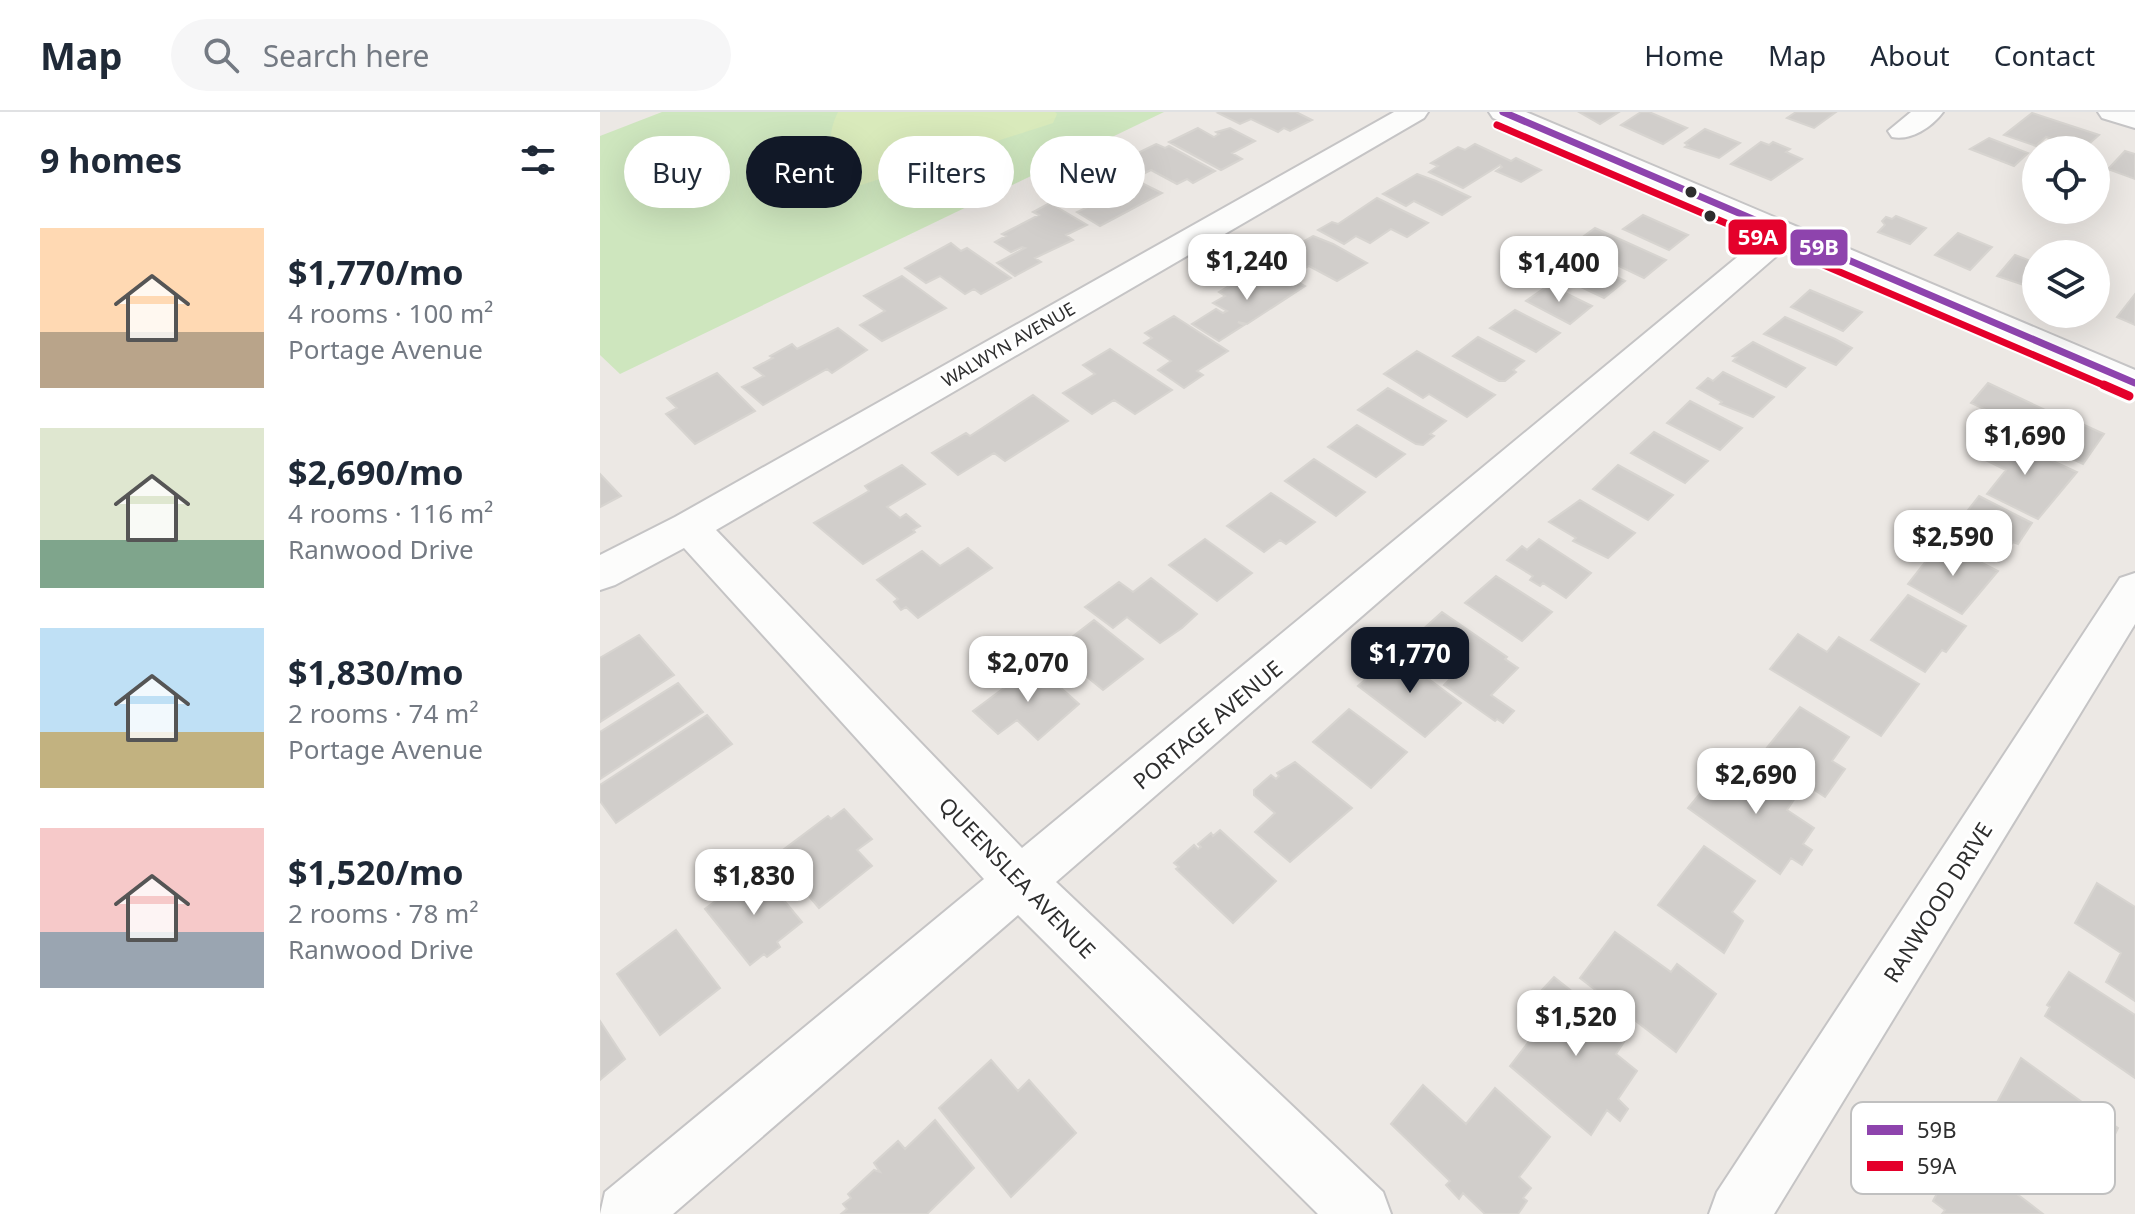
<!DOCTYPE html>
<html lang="en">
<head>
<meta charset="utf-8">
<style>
	:root { --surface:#fff; --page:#f6f6f7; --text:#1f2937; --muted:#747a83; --line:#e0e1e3; --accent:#111827 }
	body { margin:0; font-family:"Noto Sans",sans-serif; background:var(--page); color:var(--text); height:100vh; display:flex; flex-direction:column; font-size:30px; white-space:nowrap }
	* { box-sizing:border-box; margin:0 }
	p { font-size:26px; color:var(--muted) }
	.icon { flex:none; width:44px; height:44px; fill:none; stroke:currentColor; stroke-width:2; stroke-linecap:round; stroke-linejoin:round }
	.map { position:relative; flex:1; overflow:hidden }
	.panel { display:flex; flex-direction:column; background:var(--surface); width:600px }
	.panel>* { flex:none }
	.top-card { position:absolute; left:24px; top:24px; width:760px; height:72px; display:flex; gap:16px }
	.fabs { position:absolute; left:1422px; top:24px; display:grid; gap:16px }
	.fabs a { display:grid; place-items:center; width:88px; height:88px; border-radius:50%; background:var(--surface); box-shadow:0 8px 32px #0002; font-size:40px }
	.price { position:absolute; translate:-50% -68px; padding:0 18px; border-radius:16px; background:#fff; color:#222; font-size:26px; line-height:52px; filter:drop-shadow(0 2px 4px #0008) }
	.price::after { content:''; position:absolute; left:50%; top:48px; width:24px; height:18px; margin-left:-12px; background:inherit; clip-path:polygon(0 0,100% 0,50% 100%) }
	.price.selected { background:var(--accent); color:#fff }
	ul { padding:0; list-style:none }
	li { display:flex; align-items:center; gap:24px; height:200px; padding:0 40px }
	li span { display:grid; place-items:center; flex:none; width:224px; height:160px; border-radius:0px; color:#555 }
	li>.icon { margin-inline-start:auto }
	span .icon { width:96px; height:96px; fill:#fffc; stroke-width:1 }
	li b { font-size:34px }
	h2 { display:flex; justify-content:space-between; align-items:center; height:96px; padding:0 40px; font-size:34px }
	.chip { padding:0 28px; border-radius:36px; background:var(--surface); box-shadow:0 8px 32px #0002; font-size:28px; line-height:72px }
	.chip.selected { background:var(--accent); color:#fff }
	header { display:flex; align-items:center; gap:48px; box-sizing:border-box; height:112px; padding:0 40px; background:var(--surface); border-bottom:2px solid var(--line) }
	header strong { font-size:38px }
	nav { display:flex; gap:44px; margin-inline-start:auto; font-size:28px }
	.search { width:560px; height:72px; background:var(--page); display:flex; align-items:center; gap:20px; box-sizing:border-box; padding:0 28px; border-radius:44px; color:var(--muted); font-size:30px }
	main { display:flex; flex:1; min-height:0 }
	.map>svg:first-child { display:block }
	.green { fill:#cee6be }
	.pitch { fill:#d9eabb }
	.building { fill:#d1cecb; stroke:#d7d4d0; stroke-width:2 }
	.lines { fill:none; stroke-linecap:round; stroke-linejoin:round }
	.minor-casing { stroke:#c5c4c5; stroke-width:4 }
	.minor { fill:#fcfcfb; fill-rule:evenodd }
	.bus-1-casing { stroke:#fff; stroke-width:11 }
	.bus-2-far1-casing { stroke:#fff; stroke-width:11 }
	.bus-2-casing { stroke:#fff; stroke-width:15 }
	.bus-1 { stroke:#8e44ad; stroke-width:7 }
	.bus-2-far1 { stroke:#e4002b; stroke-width:7 }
	.bus-2 { stroke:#e4002b; stroke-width:9 }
	.bus-dot { fill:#2e2e2e; stroke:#fff; stroke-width:3 }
	.labels { text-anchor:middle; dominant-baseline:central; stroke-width:6; stroke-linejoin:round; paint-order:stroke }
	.far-street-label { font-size:18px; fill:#2e2e2e; stroke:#fff }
	.street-label { font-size:22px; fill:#2e2e2e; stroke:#fff }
	.key { fill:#fff; stroke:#c0c0c0; stroke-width:2 }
	.key-label { font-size:22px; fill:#2e2e2e }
	.line-badge { stroke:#fff; stroke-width:3 }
	.badge-label { font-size:22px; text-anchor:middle; font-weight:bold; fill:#fff }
</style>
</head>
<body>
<header>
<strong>Map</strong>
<div class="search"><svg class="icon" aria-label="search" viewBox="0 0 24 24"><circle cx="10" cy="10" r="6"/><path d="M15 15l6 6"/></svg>Search here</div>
<nav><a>Home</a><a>Map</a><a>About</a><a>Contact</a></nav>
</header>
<main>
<section class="panel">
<h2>9 homes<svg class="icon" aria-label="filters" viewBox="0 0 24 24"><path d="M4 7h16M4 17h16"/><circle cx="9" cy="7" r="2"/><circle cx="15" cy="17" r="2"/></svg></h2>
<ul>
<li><span style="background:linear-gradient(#ffd9b3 65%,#b9a48a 0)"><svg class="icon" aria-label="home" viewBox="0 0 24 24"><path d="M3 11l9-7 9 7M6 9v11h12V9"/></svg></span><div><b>$1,770/mo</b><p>4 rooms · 100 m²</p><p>Portage Avenue</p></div></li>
<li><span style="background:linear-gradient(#dfe7d0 70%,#7fa58c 0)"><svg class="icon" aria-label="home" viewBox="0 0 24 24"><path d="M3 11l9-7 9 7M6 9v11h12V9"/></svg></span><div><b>$2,690/mo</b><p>4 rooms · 116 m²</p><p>Ranwood Drive</p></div></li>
<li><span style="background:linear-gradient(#bfe0f5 65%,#c2b280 0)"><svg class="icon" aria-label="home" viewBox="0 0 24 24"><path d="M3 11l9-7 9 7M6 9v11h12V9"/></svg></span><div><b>$1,830/mo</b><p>2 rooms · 74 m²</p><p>Portage Avenue</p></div></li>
<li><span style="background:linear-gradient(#f6c9c9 65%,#9aa5b1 0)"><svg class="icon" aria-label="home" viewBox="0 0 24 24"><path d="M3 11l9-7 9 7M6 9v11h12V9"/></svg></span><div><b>$1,520/mo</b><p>2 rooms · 78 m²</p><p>Ranwood Drive</p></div></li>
</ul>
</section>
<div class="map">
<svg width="1535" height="1102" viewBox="0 0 1535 1102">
	<rect width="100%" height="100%" fill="#ece8e4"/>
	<!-- green -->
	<path class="green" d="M62,0H564L20,262L0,243V24Z"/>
	<!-- pitch -->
	<path class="pitch" d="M238,0H455L457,2L453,11L258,74C232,54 223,30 238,0Z"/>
	<!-- building -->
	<path class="building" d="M621,0H696L712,8L690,19L684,16L678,20L651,7L640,12L618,1Z
		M979,0H1019L1000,12Z
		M1041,0H1049L1087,16L1063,32L1021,13Z
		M1196,0H1236L1214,16L1187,6Z
		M1432,1L1499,23L1482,38L1446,25L1436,34L1404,23Z
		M598,16L614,25L619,22L616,20L630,16L655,29L632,41L642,47L621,58L569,30Z
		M1105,17L1140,31L1119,46L1085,35L1088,33L1085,31Z
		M1389,26L1428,41L1414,54L1370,37Z
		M1161,30L1169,33L1173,30L1190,37L1186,40L1202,47L1171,68L1131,52Z
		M556,32L565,36L569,34L615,59L593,71L587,67L577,72L551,58L539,64L517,51Z
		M875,32L911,49L916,46L941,58L921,70L896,59L902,55L900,53L863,76L829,60L838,54L831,51L858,35L865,38Z
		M1525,39L1535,42V67L1508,57Z
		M492,57L503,64L516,58L562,81L500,114L477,100L490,94L467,81L478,75L468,70Z
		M817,62L836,69L870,85L842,103L814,89L806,94L783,82Z
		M777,86L828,111L807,125L791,117L770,131L756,124L744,132L718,118L732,110L738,112Z
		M450,91L487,113L466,123L473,128L435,146L441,150L415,164L397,151L425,136L422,135L411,140L395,130L406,124L402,122L439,103L433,100Z
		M1043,103L1088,123L1069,138L1023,117Z
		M1296,104L1326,116L1310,132L1278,120L1285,113L1282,109L1286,105L1292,107Z
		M995,116L1066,148L1044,166L973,132Z
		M1358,121L1392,135L1370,158L1335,143Z
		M713,124L733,132L767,151L737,169L709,154L700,159L676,145Z
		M351,131L361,139L367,136L411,166L381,182L374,177L365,182L340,164L326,171L305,156Z
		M1415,143L1436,151V177L1397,164Z
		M981,148L1025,169L1004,186L960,165Z
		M671,156L705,174L647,212L638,210L644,213L619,229L592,212L616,197L623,201L627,199L613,191L625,184L619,180L654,159L660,162Z
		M302,164L346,196L282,229L260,213L285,199L264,184Z
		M949,173L992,194L970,212L926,189Z
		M1210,178L1262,200L1243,219L1191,195Z
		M1535,182V213L1517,205Z
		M915,198L960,221L936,240L890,216Z
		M574,204L628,239L597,259L603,263L584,276L558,258L571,249L544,231L552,226L545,221Z
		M1185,205L1235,227L1252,236L1236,253L1164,222Z
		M238,216L267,238L232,261L227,257L163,293L142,275L164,264L154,256L173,246L170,244L192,232L197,237Z
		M878,225L924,249L913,258L916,260L905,269H899L853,244Z
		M1153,230L1205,256L1186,275L1133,249L1137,245L1133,244Z
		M510,237L572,278L535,302L514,288L492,302L463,281L495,262L483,253Z
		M817,239L895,283L867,305L829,282L823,286L784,262Z
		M1123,260L1174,285L1153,305L1120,292L1122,290L1097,276L1108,266L1113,269Z
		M117,261L155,299L95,332L66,302L77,296L67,286Z
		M1388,271L1458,304L1460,302L1504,322L1483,352L1404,315L1410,309L1371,291Z
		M788,276L846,309L830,322L834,324L823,333L816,332L758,298Z
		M433,283L468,309L405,349L394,341L358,363L332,341L366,321L370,324Z
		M1090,289L1142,316L1120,338L1067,311Z
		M757,313L805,342L776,365L728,335Z
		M1054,320L1108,349L1085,371L1031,341Z
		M1396,323L1477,360L1438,407L1387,382L1406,358L1375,343Z
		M714,347L765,380L736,404L685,369Z
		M302,353L325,372L287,395L300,406L306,402L320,414L313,418L315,420L263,452L214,411L269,379L265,374Z
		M1018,353L1073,383L1048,408L993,377Z
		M0,362L21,384L0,395Z
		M671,381L715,410L686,432L680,428L664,440L627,414Z
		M1379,384L1432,411L1418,432L1413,430L1399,450L1348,424Z
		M980,388L1035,421L1008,446L973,429L976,426L949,410Z
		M605,427L652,461L617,489L569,453Z
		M939,427L991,461L966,486L943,471L940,474L930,468L933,464L907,448L922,434L927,438Z
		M1341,430L1398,459L1362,502L1308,472Z
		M368,436L392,456L318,506L306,495L301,498L294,490L298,487L277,468L322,439L340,454Z
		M896,464L952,500L922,529L865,491Z
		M551,466L597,502L582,516L560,531L527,505L513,516L485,495L519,470L533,480Z
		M1308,483L1366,514L1346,540L1342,538L1325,560L1271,528Z
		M842,500L907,545L905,547L918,556L891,583L914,599L903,611L897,607L895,609L844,573L854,563L809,530Z
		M494,508L543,547L503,578L481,560L477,563L472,558L475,556L455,538Z
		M1198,522L1227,540L1239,525L1319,572L1281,624L1170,557Z
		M39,523L74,563L0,610V546Z
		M795,542L861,591L825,625L758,574Z
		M435,553L479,592L438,628L417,608L398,622L373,599Z
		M78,571L103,600L0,667V620Z
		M1200,595L1249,625L1232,649L1245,657L1225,685L1161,643Z
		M749,597L807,640L771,676L713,630Z
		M107,603L132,632L16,711L0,689V673Z
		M695,650L752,696L690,750L655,720L675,701L654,683V678L671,663L676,667L679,664L677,661Z
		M1152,650L1199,680L1187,698L1214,716L1203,732L1212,738L1202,753L1191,746L1180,762L1088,696L1117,661L1134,673Z
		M244,697L272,727L257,738L272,754L219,796L175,744L228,704L231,707Z
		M620,718L676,769L633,811L576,757L579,755L574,751L594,733L598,737L601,735L598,732L611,721L613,724Z
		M1104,734L1155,769L1132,800L1143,809L1124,841L1058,793Z
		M158,757L202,810L177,830L180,835L167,845L164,842L150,853L105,797Z
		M1497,771L1535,795V889L1506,870L1521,841L1475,811Z
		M76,818L120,876L60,923L17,862Z
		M1015,820L1071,860L1077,852L1116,882L1076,940L980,866Z
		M1469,860L1535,903V966L1445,904L1450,895L1447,893Z
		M954,865L1028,924L1016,942L1037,959L1018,987L1028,997L1020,1009L1007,998L991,1023L910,954L948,905L930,891Z
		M0,909L25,947L0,968Z
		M1421,946L1518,1016L1492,1069L1394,996Z
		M391,948L418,979L429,968L476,1021L411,1085L339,996Z
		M823,973L866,1012L895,976L950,1025L919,1065L931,1076L923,1086L927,1089L918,1102H885L863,1081L859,1087L846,1073L850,1069L791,1012Z
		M335,1008L374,1056L327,1102H241L247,1097L243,1092L251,1086L248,1082L274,1058L280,1060L274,1051L298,1029L305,1037Z
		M1370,1046L1443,1102H1342L1345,1098L1333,1089L1344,1068L1353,1076Z"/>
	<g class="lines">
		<!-- minor casing -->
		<g class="minor-casing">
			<path id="minor" d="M794,0H828L824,6L116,418L422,736L1164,123L893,6L889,0H926L1535,258V283L1188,134L456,770L783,1080L791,1102H718L418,803L73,1102H0L5,1080L384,767L84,436L15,473L0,478V443L75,405Z
				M1311,0H1343C1332,15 1311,29 1292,25L1288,19Z
				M1498,0H1535V16L1502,6Z
				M1535,461V512L1174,1102H1109L1117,1080L1520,466Z"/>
		</g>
		<!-- minor -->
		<use href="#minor" class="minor"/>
		<!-- bus-1 casing -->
		<g class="bus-1-casing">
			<path id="bus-1" d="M903,0L1535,271"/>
		</g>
		<!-- bus-2-far1 casing -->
		<g class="bus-2-far1-casing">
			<path id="bus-2-far1" d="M897,13L1508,275"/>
		</g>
		<!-- bus-2 casing -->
		<g class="bus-2-casing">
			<path id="bus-2" d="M1504,273L1529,284"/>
		</g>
		<!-- bus-1 -->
		<use href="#bus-1" class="bus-1"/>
		<!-- bus-2-far1 -->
		<use href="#bus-2-far1" class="bus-2-far1"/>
		<!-- bus-2 -->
		<use href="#bus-2" class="bus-2"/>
	</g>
	<!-- markers -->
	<g class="bus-dot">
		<circle cx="1091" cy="80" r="7"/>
		<circle cx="1110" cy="104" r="7"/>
	</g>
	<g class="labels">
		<!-- far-street labels -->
		<g class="far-street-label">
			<text transform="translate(408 232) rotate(-30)">WALWYN AVENUE</text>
		</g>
		<!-- street labels -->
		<g class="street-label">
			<text transform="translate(607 612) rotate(-40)">PORTAGE AVENUE</text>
			<text transform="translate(418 765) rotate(46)">QUEENSLEA AVENUE</text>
			<text transform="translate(1337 790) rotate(-58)">RANWOOD DRIVE</text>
		</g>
	</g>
	<!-- legend -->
	<rect x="1251" y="990" width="264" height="92" rx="12" class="key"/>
	<rect x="1267" y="1013" width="36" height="10" fill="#8e44ad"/>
	<rect x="1267" y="1049" width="36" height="10" fill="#e4002b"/>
	<g class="key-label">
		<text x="1317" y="1026">59B</text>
		<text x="1317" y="1062">59A</text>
	</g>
	<g class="line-badge">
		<rect x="1127" y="106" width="61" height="38" rx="8" fill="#e4002b"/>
		<rect x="1189" y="116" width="60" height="39" rx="8" fill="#8e44ad"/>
	</g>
	<g class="badge-label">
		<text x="1158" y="133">59A</text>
		<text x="1219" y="143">59B</text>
	</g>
</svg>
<div class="fabs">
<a><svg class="icon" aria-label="locate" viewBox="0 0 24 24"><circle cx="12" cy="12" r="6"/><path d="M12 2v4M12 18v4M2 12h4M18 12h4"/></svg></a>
<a><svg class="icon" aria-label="layers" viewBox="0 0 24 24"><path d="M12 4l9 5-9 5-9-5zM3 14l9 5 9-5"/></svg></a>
</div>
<b class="price" style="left:647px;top:190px">$1,240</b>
<b class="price" style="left:959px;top:192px">$1,400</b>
<b class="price" style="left:1425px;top:365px">$1,690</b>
<b class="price" style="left:1353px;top:466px">$2,590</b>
<b class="price selected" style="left:810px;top:583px">$1,770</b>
<b class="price" style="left:428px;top:592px">$2,070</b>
<b class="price" style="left:1156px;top:704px">$2,690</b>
<b class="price" style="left:154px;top:805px">$1,830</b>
<b class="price" style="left:976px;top:946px">$1,520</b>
<div class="top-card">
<a class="chip">Buy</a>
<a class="chip selected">Rent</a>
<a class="chip">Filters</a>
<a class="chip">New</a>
</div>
</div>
</main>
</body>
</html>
